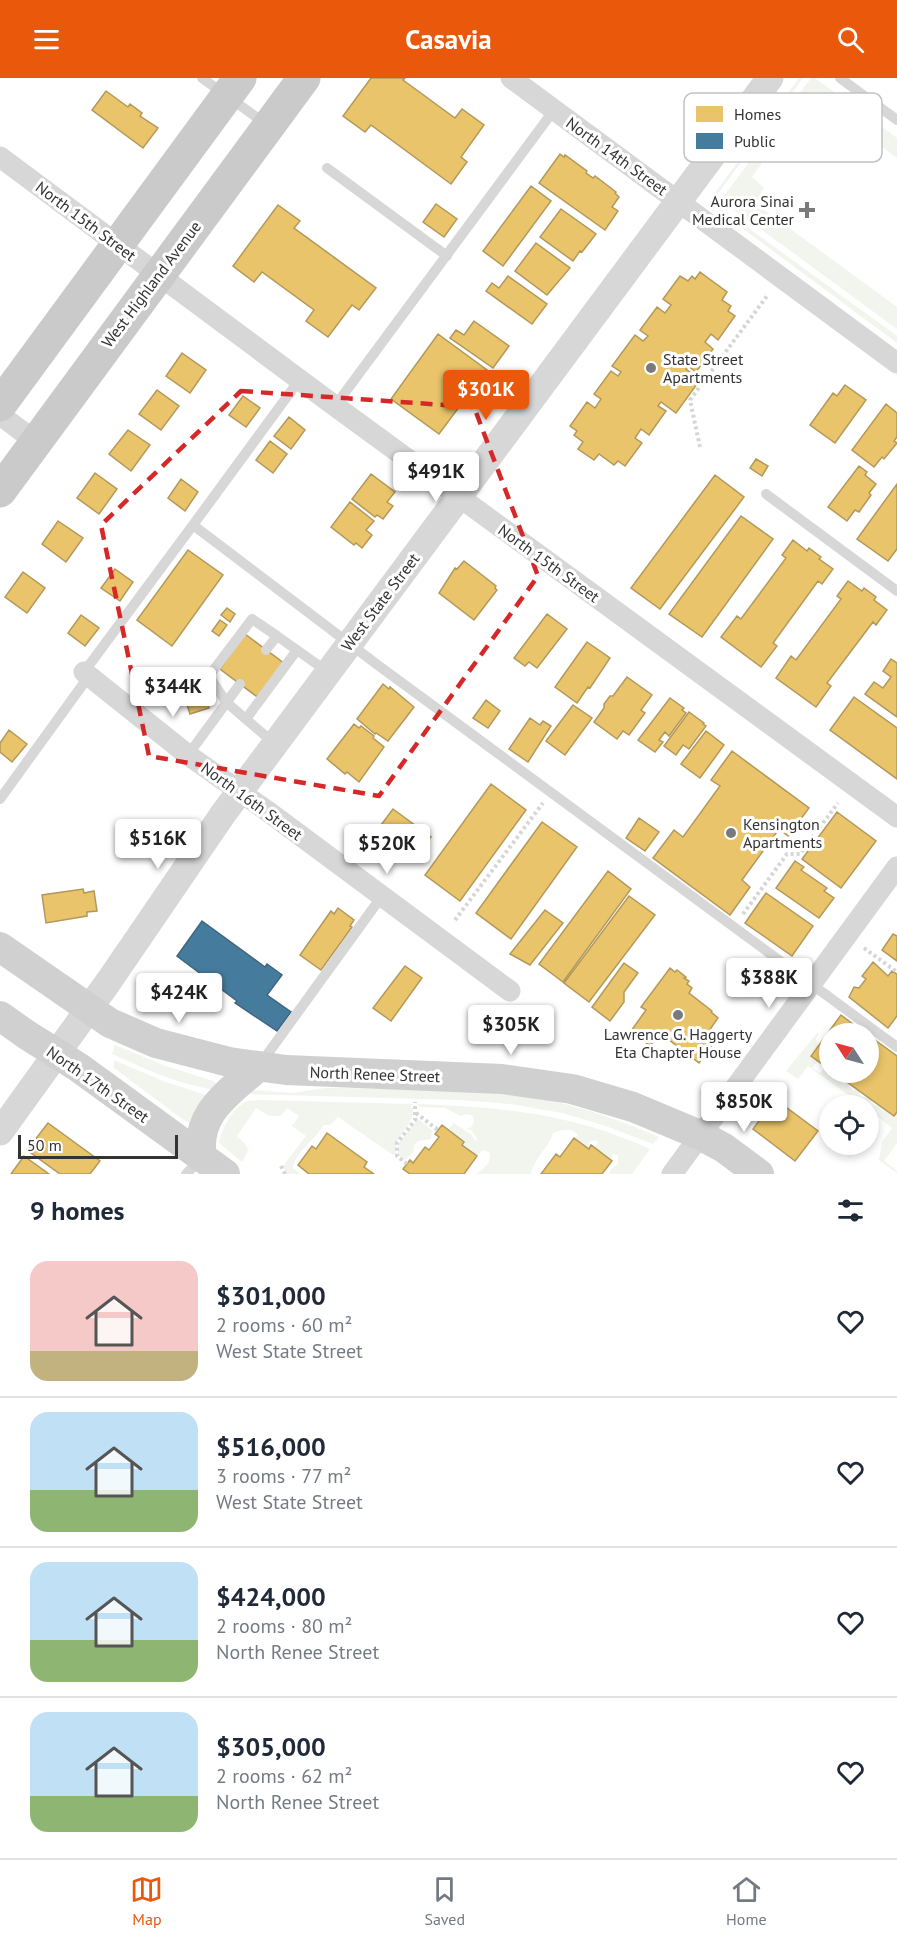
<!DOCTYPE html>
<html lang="en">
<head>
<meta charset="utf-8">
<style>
	:root { --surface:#fff; --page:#f2f2f3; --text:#1f2937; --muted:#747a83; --line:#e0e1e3; --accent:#ea580c }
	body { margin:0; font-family:"PT Sans",sans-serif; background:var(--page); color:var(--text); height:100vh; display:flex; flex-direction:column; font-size:22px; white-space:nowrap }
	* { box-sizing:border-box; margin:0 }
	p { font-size:20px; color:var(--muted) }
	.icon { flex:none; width:33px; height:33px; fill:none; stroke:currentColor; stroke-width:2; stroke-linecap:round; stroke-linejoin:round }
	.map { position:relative; height:1096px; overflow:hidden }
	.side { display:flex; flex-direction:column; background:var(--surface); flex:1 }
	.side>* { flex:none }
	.needle { width:39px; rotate:306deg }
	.tools { position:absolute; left:819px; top:945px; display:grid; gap:12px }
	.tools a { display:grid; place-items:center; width:60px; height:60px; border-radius:50%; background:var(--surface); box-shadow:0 3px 9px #0003; font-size:30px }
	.scale { position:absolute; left:18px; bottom:15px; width:160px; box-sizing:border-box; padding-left:6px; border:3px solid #333; border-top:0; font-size:16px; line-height:21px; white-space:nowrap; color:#333; -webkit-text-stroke:4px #fff; paint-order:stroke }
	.price { position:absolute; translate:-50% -51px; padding:0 14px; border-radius:6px; background:#fff; color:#222; font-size:20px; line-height:39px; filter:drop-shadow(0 2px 3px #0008) }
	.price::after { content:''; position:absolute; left:50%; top:36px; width:18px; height:14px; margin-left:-9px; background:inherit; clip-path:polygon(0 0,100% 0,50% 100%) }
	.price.active { background:var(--accent); color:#fff }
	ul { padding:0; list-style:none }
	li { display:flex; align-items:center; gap:18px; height:150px; padding:0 30px }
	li+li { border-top:2px solid var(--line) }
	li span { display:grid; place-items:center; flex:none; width:168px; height:120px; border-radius:18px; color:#555 }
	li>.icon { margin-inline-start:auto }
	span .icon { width:72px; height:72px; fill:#fffc; stroke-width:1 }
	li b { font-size:26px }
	h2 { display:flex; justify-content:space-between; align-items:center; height:72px; padding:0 30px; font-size:26px }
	header { display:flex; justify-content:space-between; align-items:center; height:78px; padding:0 30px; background:var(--accent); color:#fff; font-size:27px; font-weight:700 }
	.dock { display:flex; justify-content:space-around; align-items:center; height:84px; border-top:2px solid var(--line); background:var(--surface); font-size:16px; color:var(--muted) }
	.dock a { display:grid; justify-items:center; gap:3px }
	.dock .active { color:var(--accent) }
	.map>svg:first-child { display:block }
	.green { fill:#f1f5ed }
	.homes { fill:#e9c46a; stroke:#b2985a; stroke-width:1.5 }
	.public { fill:#457b9d; stroke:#40657d; stroke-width:1.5 }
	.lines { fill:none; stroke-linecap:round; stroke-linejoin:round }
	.path { stroke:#d6d6d6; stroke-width:4; stroke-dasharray:3 3; stroke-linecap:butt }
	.service { stroke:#d7d7d7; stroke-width:10 }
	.minor { stroke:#d7d7d7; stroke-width:21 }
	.tertiary { stroke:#d7d7d7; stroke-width:27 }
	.secondary { stroke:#d0d0d0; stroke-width:30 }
	.primary { stroke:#cacaca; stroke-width:33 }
	.marked { fill:none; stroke:#d62828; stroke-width:4.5; stroke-dasharray:12 8; stroke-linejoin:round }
	.poi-dot { fill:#7a7a7a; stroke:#fff; stroke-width:2 }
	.labels { text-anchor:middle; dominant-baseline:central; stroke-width:6; stroke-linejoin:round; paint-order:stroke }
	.street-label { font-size:16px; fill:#333; stroke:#fff }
	.poi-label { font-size:16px; fill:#333; stroke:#fff; text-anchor:start }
	.key { fill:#fff; stroke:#c2c2c2; stroke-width:1.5 }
	.key-label { font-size:16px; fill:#333 }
</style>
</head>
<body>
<header><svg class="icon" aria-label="menu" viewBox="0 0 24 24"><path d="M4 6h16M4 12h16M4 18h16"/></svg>Casavia<svg class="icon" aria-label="search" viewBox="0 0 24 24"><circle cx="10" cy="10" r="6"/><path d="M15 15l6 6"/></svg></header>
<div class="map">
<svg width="897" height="1096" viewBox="0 0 897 1096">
	<rect width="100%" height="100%" fill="#fff"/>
	<!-- green -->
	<path class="green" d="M799,0H803L717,117L715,115Z
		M811,0H815L897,60V80L826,28L815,40L801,31L752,99L764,110L755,125L897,229V251L721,122Z
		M717,127L897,258V265L719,133L715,130Z
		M817,955L819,956L816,961L818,967L810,977L818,983L812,990L820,995L825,989L830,994L833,995L850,1006L849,1009L854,1013L856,1011L860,1014L859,1016L864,1020L866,1018L872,1022L871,1025L876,1028L877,1026L893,1038L897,1034V1065L884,1083L897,1093V1095L879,1082L882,1064L892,1050L869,1032L868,1028L862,1027L808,988L798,1001L786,993Z
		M115,967L163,987L213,1003L217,1006L214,1012C178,1006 145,991 112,976Z
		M114,982L163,1003L209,1018L193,1046L185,1043L114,990Z
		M325,1010C395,1011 467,1009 536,1020C579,1027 619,1042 659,1059L653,1066L603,1047L562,1035L511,1026L461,1022L245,1016L254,1012L293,1015Z
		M258,1022L413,1026L410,1030H413C412,1053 395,1053 395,1076L393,1077L338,1039L330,1047H323C316,1062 295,1074 293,1090L300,1096H287L283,1088L306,1058L292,1048L299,1038L287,1030L281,1038H269L256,1030L237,1058L247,1068L248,1073L242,1084L219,1065C222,1051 233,1028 248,1023C251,1022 255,1023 258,1022Z
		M417,1026C501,1029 572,1035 650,1071L632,1096H609L611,1091L618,1086V1077L612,1076V1083L593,1069L598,1065L596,1062L589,1064L588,1066L591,1067L589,1071L574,1060L578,1057C571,1049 561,1052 553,1055C549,1070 533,1081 531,1096H477C484,1090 493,1084 489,1074L483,1072L477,1078L462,1067L464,1063L447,1051L453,1047L452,1044L471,1056L476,1064L477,1061L472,1053L466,1050H470C474,1046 475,1042 472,1037L466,1036L461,1038L445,1030L420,1029Z
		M416,1039L432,1052L431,1061L418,1063L414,1068V1073L405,1082L398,1077L399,1065L416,1043Z"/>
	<!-- homes -->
	<path class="homes" d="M371,0H405L403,2L455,40L462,31L484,47L461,79L467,84L451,106L371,47L365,54L343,38Z
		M106,13L128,29L130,26L142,35L140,38L158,50L143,70L92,32Z
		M560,76L564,79L565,77L587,93L586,95L593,100L595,98L616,114L615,115L619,119L612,129L618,133L605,152L539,105Z
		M531,108L551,123L503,188L483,173Z
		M436,126L457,141L444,159L423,144Z
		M278,127L300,143L294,150L376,210L359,232L352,227L328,259L306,243L314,232L262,194L254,204L233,188Z
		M561,131L596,156L582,174L580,173L573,183L540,159Z
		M536,165L570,190L547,217L515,193Z
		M700,194L727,214L722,222L731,228L728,233L735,238L718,262L711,256L705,264L713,271L696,294L688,288L686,291L700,302L676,335L661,324L658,328L666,333L649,357L641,351L635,360L642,365L625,388L618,383L614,387L599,376L594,382L578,371L583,364L574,357L577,353L570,348L587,324L595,330L601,321L594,316L611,293L618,298L621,294L612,288L635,257L643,263L648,258L640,252L657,229L665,235L671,227L663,221L680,198L688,203L692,198L695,201Z
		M508,198L547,226L532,246L486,213L492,205L499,210Z
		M474,243L509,268L493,290L450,260L456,252L464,257Z
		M438,256L487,292L478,305L480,307L466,327L462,325L439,356L391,321Z
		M182,275L206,292L190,315L166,298Z
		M845,307L866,322L835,365L810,347L833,315L837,318Z
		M157,312L179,328L161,352L139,336Z
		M243,318L260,330L246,349L229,337Z
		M886,326L897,335V359L894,363L897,365L884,381L882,379L874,389L852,372Z
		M289,339L305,352L291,371L274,358Z
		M128,352L150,367L131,393L109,376Z
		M270,363L287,376L273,395L256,382Z
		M756,381L768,388L762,398L750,390Z
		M859,388L867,394L865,397L876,406L869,415L871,417L859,434L855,432L847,443L828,429Z
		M95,395L117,411L99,436L77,420Z
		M371,396L395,414L387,424L393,428L383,441L377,437L375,439L352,421Z
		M715,397L744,419L660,531L631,510Z
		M181,401L198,414L185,433L168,420Z
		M897,406V471L888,483L857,461Z
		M350,424L374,443L366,452L372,457L362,470L356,465L354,467L331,449Z
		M741,438L773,461L702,559L669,536Z
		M58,443L83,460L66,484L42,466Z
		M793,462L807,473L809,470L821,479L819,481L833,491L822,506L818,503L773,565L777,568L761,589L721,559L737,538L741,541L786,480L782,477Z
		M188,472L223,497L172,568L137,542Z
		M464,483L496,508L495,510L497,512L474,542L439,515L455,490L457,491Z
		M115,491L133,504L120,523L101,510Z
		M23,494L45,510L27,535L5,519Z
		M848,503L862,513L864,510L876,519L874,522L887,532L876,547L873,544L827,605L831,608L816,629L776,600L791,578L796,582L841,521L837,518Z
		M227,530L235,536L230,544L221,537Z
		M547,536L567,551L537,590L529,584L525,588L514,580Z
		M81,537L99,550L85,568L68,555Z
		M220,542L227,547L219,558L212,553Z
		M245,556L285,586L260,621L220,591Z
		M587,564L610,580L590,610L588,609L577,625L555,609Z
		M891,581L897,585V639L865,616L874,604L883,610L891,599L883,593Z
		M627,599L652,617L641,632L645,635L629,657L623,653L617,661L594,644L604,630V626L610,618H613Z
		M201,605L209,630L190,636L182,611Z
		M383,606L389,611L390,609L414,629L388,663L376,655L375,656L357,641Z
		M854,619L897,650V701L830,652Z
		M670,620L684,630L682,632L686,635L669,658L665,654L659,662L663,664L655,674L638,662Z
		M486,622L500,633L488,650L473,640Z
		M573,627L592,640L565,677L546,663Z
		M689,634L704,645L703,646L706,648L689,671L683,667L676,677L664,668Z
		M530,640L540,647L543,643L551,648L528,684L509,671Z
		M354,646L359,650L361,648L374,658L373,660L384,669L359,704L347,694L345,696L327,681Z
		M9,652L27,666L12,684L0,674V665Z
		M706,653L724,667L700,700L681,686Z
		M732,673L809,730L788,758L779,751L742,802L750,809L730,837L653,780L674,752L683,759L720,708L711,702Z
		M491,706L526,732L460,823L425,797Z
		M393,731L431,759L424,768L421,766L415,774L407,768L390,787L367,770L377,757L375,755Z
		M837,734L876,763L841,810L802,781Z
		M639,740L659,754L645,773L626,760Z
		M542,744L577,769L511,861L476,835Z
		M795,783L804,789L801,792L827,810L824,813L834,820L819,840L776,810Z
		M608,793L631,811L563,904L539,886Z
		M83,811L84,815L94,813L97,833L87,834V838L46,845L42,817Z
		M766,815L813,848L792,878L745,845Z
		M629,818L655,837L589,924L564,905Z
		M338,830L354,842L350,848L352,849L321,892L300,877L331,833L334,836Z
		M545,832L563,845L530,887L510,876Z
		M893,856L897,858V883L882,872Z
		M873,884L888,898L892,893L897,896V938L888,950L849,919L854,909L859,910L866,901L862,898Z
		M624,885L638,895L624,914V924L610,943L592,929Z
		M405,888L422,900L391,943L373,930Z
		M670,890L675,894L677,892L686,899L684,900L689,903L687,906L692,910L689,915L712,933L711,934L718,940L706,957L715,963L699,985L660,955L650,968L631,953L646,932L641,929Z
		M841,937L866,956H830V992L811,978Z
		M868,957L897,978V1034L894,1038L833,994H868Z
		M775,1021L818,1053L795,1083L753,1051Z
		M48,1045L100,1083L90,1096H60L27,1072Z
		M442,1047L464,1064L462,1067L477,1078L464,1096H410L403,1091L410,1082L413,1085L425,1069L429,1072L439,1059L435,1056Z
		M327,1055L367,1084L364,1089L374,1096H309L298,1087L312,1068L316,1071Z
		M574,1060L589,1071L591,1067L612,1083L602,1096H541L556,1076L560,1079Z
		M24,1078L49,1096H11Z"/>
	<!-- public -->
	<path class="public" d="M202,843L265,889L267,886L282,897L267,917L291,934L277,953L235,925L237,923L177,878Z"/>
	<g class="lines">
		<!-- path -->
		<path class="path" d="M700,369L690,322L767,218
			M743,836L787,776H800L838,725
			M455,842L543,725
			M864,870L897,894
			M416,1035L438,1052
			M763,1038L774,1021
			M407,1086L397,1078V1065L415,1042V1024
			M281,1088L285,1096"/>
		<!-- service -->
		<path class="service" d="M202,0L266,46
			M840,0L897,42
			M327,90L447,178
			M300,301L193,447L375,585L897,969
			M335,328L554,32
			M766,416L897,513
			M266,572L277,558L328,594
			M84,594L193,447
			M246,641L297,572
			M275,666L226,624L209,598L252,541L277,558
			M188,677L240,606
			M0,721L89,598
			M261,985L382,818
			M186,1096L200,1082"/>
		<!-- minor -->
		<path class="minor" d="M511,0L897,285
			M0,79L335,328L897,739
			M0,337L35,363
			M84,594L188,677L266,732L510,913
			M672,1096L897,789"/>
		<!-- tertiary -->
		<path class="tertiary" d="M0,1054L109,903L223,736L770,0"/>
		<!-- secondary -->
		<path class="secondary" d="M0,869L110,945L156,965L229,984L286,992L502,1001L572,1011L633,1029L700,1057L724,1070L759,1096
			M0,938L27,957L78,989L225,1096
			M202,1080C194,1035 230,1014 259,988"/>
		<!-- primary -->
		<path class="primary" d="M0,327L240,0
			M0,413L304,0"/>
	</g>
	<!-- marked area -->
	<path class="marked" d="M241,313L474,329L538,498L379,718L149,678L101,447Z"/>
	<!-- markers -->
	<g class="poi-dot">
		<path d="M804 123h6v6h6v6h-6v6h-6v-6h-6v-6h6z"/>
		<circle cx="651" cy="290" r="6"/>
		<circle cx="731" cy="755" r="6"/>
		<circle cx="678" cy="937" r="6"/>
	</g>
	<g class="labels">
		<!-- street labels -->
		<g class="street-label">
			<text transform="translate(617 78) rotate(36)">North 14th Street</text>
			<text transform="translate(86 143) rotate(37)">North 15th Street</text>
			<text transform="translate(151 206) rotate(-53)">West Highland Avenue</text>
			<text transform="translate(549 485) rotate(36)">North 15th Street</text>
			<text transform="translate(380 524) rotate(-53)">West State Street</text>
			<text transform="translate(252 723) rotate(36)">North 16th Street</text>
			<text transform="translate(375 996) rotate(2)">North Renee Street</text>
			<text transform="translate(98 1006) rotate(35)">North 17th Street</text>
		</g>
		<!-- poi labels -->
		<g class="poi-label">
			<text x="794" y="123" text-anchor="end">Aurora Sinai<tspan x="794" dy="18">Medical Center</tspan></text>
			<text x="663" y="281">State Street<tspan x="663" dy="18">Apartments</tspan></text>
			<text x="743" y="746">Kensington<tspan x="743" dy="18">Apartments</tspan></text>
			<text x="678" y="956" text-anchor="middle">Lawrence G. Haggerty<tspan x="678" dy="18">Eta Chapter House</tspan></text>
		</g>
	</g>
	<!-- legend -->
	<rect x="684" y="15" width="198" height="69" rx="9" class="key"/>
	<rect x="696" y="28" width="27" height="16" fill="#e9c46a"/>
	<rect x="696" y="55" width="27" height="16" fill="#457b9d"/>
	<g class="key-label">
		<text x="734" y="42">Homes</text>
		<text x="734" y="69">Public</text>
	</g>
</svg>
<div class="tools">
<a><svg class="needle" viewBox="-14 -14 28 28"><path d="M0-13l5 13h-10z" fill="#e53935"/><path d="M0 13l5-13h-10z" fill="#747a83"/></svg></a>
<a><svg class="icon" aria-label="locate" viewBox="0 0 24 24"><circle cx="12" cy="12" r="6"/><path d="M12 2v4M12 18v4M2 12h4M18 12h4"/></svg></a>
</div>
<div class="scale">50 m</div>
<b class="price active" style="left:486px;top:343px">$301K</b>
<b class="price" style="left:436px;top:425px">$491K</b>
<b class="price" style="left:173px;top:640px">$344K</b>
<b class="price" style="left:158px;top:792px">$516K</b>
<b class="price" style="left:387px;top:797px">$520K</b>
<b class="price" style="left:769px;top:931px">$388K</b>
<b class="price" style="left:179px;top:946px">$424K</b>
<b class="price" style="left:511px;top:978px">$305K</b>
<b class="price" style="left:744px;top:1055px">$850K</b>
</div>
<section class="side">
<h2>9 homes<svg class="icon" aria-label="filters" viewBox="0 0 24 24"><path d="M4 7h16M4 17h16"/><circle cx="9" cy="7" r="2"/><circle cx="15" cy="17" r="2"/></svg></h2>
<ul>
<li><span style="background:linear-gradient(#f6c9c9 75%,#c2b280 0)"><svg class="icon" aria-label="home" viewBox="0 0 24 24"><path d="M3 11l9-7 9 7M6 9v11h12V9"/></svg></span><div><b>$301,000</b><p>2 rooms · 60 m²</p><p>West State Street</p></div><svg class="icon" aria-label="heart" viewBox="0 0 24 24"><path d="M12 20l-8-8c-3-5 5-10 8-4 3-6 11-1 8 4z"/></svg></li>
<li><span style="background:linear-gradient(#bfe0f5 65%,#8fb573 0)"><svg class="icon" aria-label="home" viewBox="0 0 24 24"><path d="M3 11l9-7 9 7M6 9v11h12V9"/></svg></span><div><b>$516,000</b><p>3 rooms · 77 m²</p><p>West State Street</p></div><svg class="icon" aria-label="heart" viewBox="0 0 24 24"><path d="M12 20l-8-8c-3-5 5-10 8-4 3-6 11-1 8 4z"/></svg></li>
<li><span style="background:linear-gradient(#bfe0f5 65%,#8fb573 0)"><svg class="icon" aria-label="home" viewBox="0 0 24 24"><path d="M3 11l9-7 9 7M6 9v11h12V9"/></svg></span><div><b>$424,000</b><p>2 rooms · 80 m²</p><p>North Renee Street</p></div><svg class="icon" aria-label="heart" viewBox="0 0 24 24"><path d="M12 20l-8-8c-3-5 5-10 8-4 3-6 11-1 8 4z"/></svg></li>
<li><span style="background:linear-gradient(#bfe0f5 70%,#8fb573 0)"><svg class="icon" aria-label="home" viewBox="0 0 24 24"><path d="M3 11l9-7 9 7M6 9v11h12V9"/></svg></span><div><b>$305,000</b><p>2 rooms · 62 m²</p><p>North Renee Street</p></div><svg class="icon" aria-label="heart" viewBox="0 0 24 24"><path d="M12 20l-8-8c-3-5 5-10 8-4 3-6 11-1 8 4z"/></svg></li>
</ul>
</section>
<nav class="dock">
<a class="active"><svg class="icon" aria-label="map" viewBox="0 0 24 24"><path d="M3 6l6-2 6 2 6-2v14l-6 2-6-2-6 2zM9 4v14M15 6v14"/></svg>Map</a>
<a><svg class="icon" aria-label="saved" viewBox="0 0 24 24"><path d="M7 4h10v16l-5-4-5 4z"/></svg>Saved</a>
<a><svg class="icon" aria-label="home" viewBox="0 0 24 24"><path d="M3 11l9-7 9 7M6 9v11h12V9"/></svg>Home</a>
</nav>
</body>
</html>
